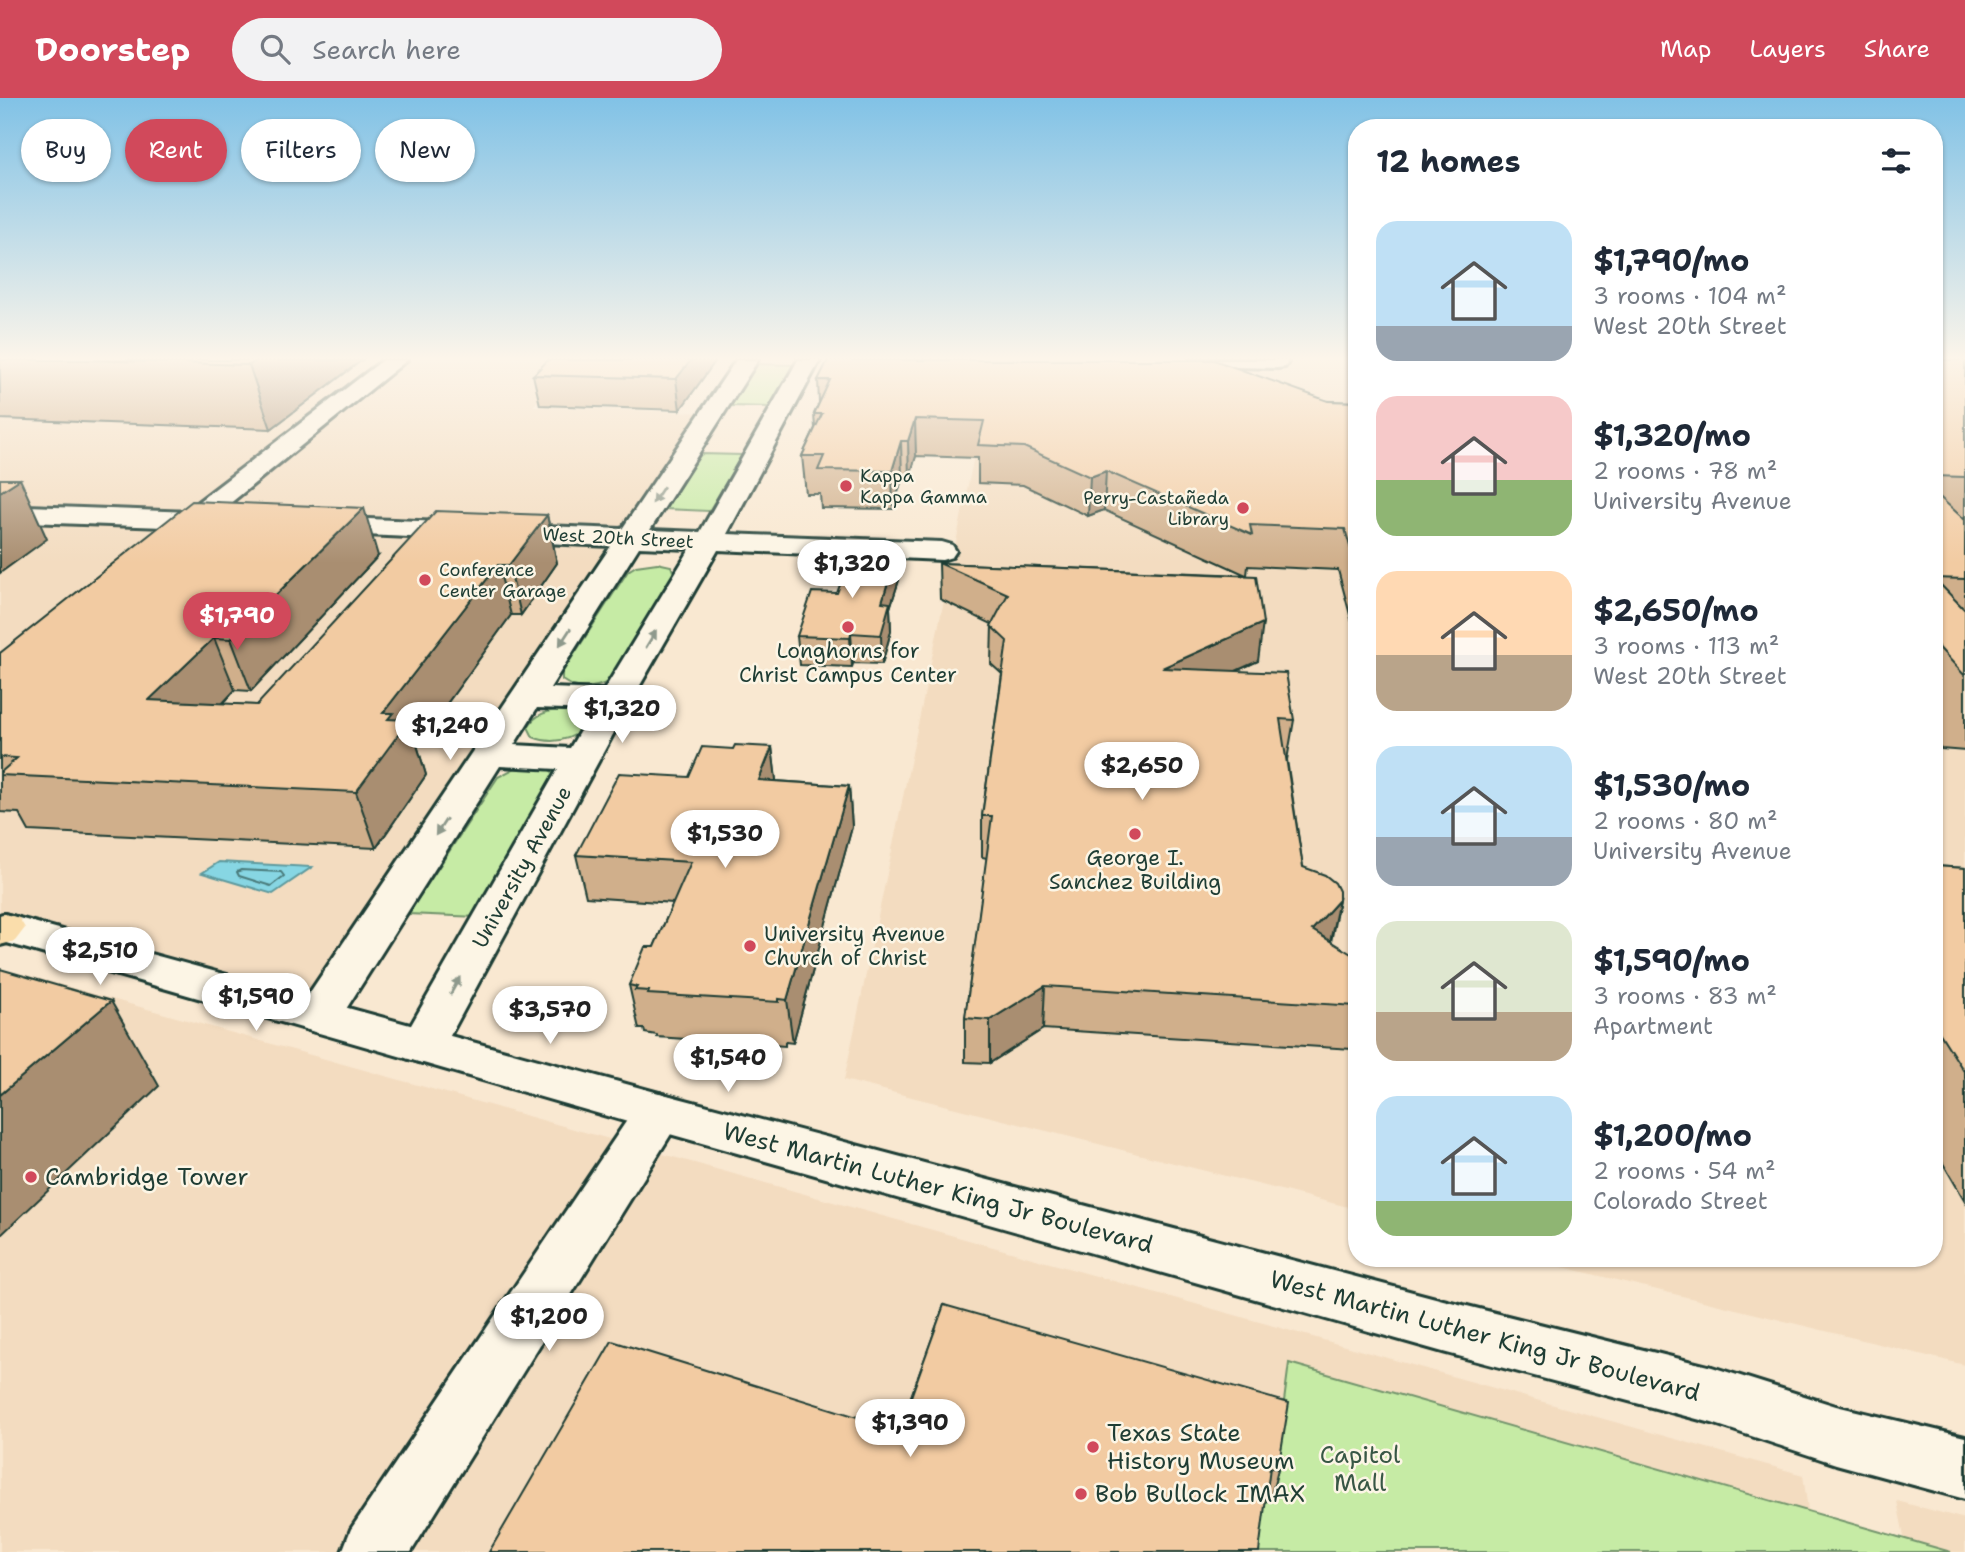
<!DOCTYPE html>
<html lang="en">
<head>
<meta charset="utf-8">
<style>
	:root { --surface:#fff; --page:#f2f2f3; --text:#1f2937; --muted:#747a83; --accent:#d1495b }
	body { margin:0; font-family:"Shantell Sans",sans-serif; background:var(--page); color:var(--text); height:100vh; display:flex; flex-direction:column; font-size:26px; white-space:nowrap }
	* { box-sizing:border-box; margin:0 }
	p { font-size:23px; color:var(--muted) }
	.icon { flex:none; width:38px; height:38px; fill:none; stroke:currentColor; stroke-width:2; stroke-linecap:round; stroke-linejoin:round }
	.map { position:relative; flex:1; overflow:hidden }
	.drawer { position:absolute; left:1348px; top:21px; width:595px; height:1148px; display:flex; flex-direction:column; background:var(--surface); border-radius:28px; box-shadow:0 2px 5px #0004 }
	.drawer>* { flex:none }
	.hud { position:absolute; left:21px; top:21px; width:665px; height:63px; display:flex; gap:14px }
	.price { position:absolute; translate:-50% -60px; padding:0 16px; border-radius:24px; background:#fff; color:#222; font-size:23px; line-height:46px; filter:drop-shadow(0 2px 4px #0008) }
	.price::after { content:''; position:absolute; left:50%; top:42px; width:21px; height:16px; margin-left:-10px; background:inherit; clip-path:polygon(0 0,100% 0,50% 100%) }
	.price.active { background:var(--accent); color:#fff }
	ul { padding:0; list-style:none }
	li { display:flex; align-items:center; gap:21px; height:175px; padding:0 28px }
	li span { display:grid; place-items:center; flex:none; width:196px; height:140px; border-radius:21px; color:#555 }
	li>.icon { margin-inline-start:auto }
	span .icon { width:84px; height:84px; fill:#fffc; stroke-width:1 }
	li b { font-size:30px }
	h2 { display:flex; justify-content:space-between; align-items:center; height:84px; padding:0 28px; font-size:30px }
	.tag { padding:0 24px; border-radius:32px; background:var(--surface); box-shadow:0 2px 5px #0004; font-size:24px; line-height:63px }
	.tag.active { background:var(--accent); color:#fff }
	header { display:flex; align-items:center; gap:42px; box-sizing:border-box; height:98px; padding:0 35px; background:var(--accent); color:#fff }
	header strong { font-size:33px }
	nav { display:flex; gap:38px; margin-inline-start:auto; font-size:24px }
	.search { width:490px; height:63px; background:var(--page); display:flex; align-items:center; gap:18px; box-sizing:border-box; padding:0 24px; border-radius:38px; color:var(--muted); font-size:26px }
	.map>svg:first-child { display:block }
	.built { fill:#f3dcc0 }
	.green { fill:#c6eba5; stroke:#72946c; stroke-width:2 }
	.water { fill:#87d6e3; stroke:#5d999d; stroke-width:2 }
	.lines { fill:none; stroke-linecap:round; stroke-linejoin:round }
	.shore { stroke:#497a7a; stroke-width:2 }
	.street-casing { stroke:#1f3d34; stroke-width:6 }
	.secondary-casing { stroke:#1f3d34; stroke-width:6 }
	.primary-casing { stroke:#1f3d34; stroke-width:6 }
	.street { fill:#fcf5e5; fill-rule:evenodd }
	.secondary { fill:#fcf5e5; fill-rule:evenodd }
	.primary { fill:#faddab; fill-rule:evenodd }
	.wall { fill:#d0af8b; stroke:#1f3d34; stroke-width:2 }
	.shaded-wall { fill:#a98e71; stroke:#1f3d34; stroke-width:2 }
	.building { fill:#f2cba2; stroke:#1f3d34; stroke-width:2 }
	.oneway { fill:#8e998c }
	.poi-dot { fill:#d1495b; stroke:#fcf5e5; stroke-width:2.5 }
	.labels { text-anchor:middle; dominant-baseline:central; stroke-width:5; stroke-linejoin:round; paint-order:stroke }
	.far-poi-label { font-size:18px; fill:#1f3d34; stroke:#fcf5e5; text-anchor:start }
	.far-street-label { font-size:18px; fill:#1f3d34; stroke:#fcf5e5 }
	.poi-label { font-size:21px; fill:#1f3d34; stroke:#fcf5e5 }
	.street-label { font-size:21px; fill:#1f3d34; stroke:#fcf5e5 }
	.near-poi-label { font-size:24px; fill:#1f3d34; stroke:#fcf5e5; text-anchor:start }
	.near-street-label { font-size:24px; fill:#1f3d34; stroke:#fcf5e5 }
	.near-park-label { font-size:24px; fill:#385745; stroke:#fcf5e5 }
</style>
</head>
<body>
<header>
<strong>Doorstep</strong>
<div class="search"><svg class="icon" aria-label="search" viewBox="0 0 24 24"><circle cx="10" cy="10" r="6"/><path d="M15 15l6 6"/></svg>Search here</div>
<nav><a>Map</a><a>Layers</a><a>Share</a></nav>
</header>
<div class="map">
<svg width="1965" height="1454" viewBox="0 0 1965 1454">
	<rect width="100%" height="100%" fill="#f9e8d1"/>
	<filter id="ink" filterUnits="userSpaceOnUse"><feTurbulence type="fractalNoise" baseFrequency=".0143" numOctaves="2"/><feDisplacementMap in="SourceGraphic" scale="14" xChannelSelector="R" yChannelSelector="G"/><feConvolveMatrix kernelMatrix="1 2 1 2 8 2 1 2 1" color-interpolation-filters="sRGB"/></filter>
	<g filter="url(#ink)">
		<!-- built -->
		<path class="built" d="M53,262H575L533,308L705,315L625,435L0,403V291Z
			M994,262H1356V1111L844,982Z
			M1934,262H1965V1267L1526,1160H1934Z
			M0,415L629,440L318,918L0,828Z
			M23,876L1803,1377L1814,1454H0V894Z
			M1897,1403L1965,1421V1454H1907Z"/>
		<!-- green -->
		<path class="green" d="M757,266L793,267L769,309L731,308Z
			M701,356L742,357L709,413L665,411Z
			M657,465L671,468L674,476L616,578C601,591 578,594 562,582V575L628,473L636,468Z
			M561,611C571,611 581,611 588,619L586,630C570,642 552,647 533,639L528,629C535,616 548,613 561,611Z
			M521,667L545,668L556,677L478,819L408,816L498,679Z
			M1289,1265L1951,1454H1254L1261,1401L1271,1403Z"/>
		<!-- water -->
		<path class="water" d="M219,764L312,769L273,796L202,775Z"/>
		<g class="lines">
			<!-- shore -->
			<path class="shore" d="M241,772L281,774L284,778L271,788L239,778L237,774Z"/>
			<!-- street casing -->
			<g class="street-casing">
				<path id="street" d="M383,262H407L202,428L192,430L182,428L178,422L182,416Z
					M736,262H758L650,432L700,434L798,262H820L727,436L942,444L952,447L956,453L952,459L942,462L718,452L631,603L438,960L422,965L406,960L399,948L558,671L500,668L334,930L318,935L302,930L295,918L302,906L611,448L319,435L309,433L305,427L309,421L319,419L622,431ZM639,449L690,451L604,592L550,590ZM537,610L592,612L570,650L514,647Z
					M1190,262H1286L1288,264L1285,269L1277,270L1201,268L1193,267Z
					M659,995L676,1000L683,1014L676,1028L411,1454H342L351,1431L642,1000Z"/>
			</g>
			<!-- secondary casing -->
			<g class="secondary-casing">
				<path id="secondary" d="M0,407L192,414L202,416L206,422L202,428L192,430L0,423Z
					M4,816L659,995L1443,1202L1712,1269L1836,1308L1965,1339V1401L1836,1366L1712,1325L1443,1254L659,1033L0,843V817Z"/>
			</g>
			<!-- primary casing -->
			<g class="primary-casing">
				<path id="primary" d="M4,816L19,820L25,830L15,843L0,847V817Z"/>
			</g>
			<!-- street -->
			<use href="#street" class="street"/>
			<!-- secondary -->
			<use href="#secondary" class="secondary"/>
			<!-- primary -->
			<use href="#primary" class="primary"/>
		</g>
		<!-- wall -->
		<path class="wall" d="M0,262H362L271,331L0,321Z
			M716,262L680,312L540,307L533,277Z
			M1934,262H1965V653L1941,651L1934,642Z
			M818,282L1356,304V526L1353,528L1338,472L1248,468L1247,477L1258,563L1236,573L1294,622L1287,662L1303,769L1339,802L1331,844L1356,875V934L1352,951L1043,931L990,965L965,964V920L987,760L982,759V718L1002,576L991,566L992,526L940,501L939,465L1246,477L1104,412L1088,418L1023,387L978,385V360L916,358L909,381H902L893,411L821,410L820,396H806L802,358L815,330L814,316L819,305Z
			M547,417L557,465L521,517H511L417,647L426,677L376,750L29,733L19,715L0,714V555L378,458L251,593L235,592L223,606L257,607Z
			M899,482L890,510L891,533L882,566L853,565L852,569L800,567L797,538L837,495Z
			M772,649L776,683L849,688L852,729L793,945L785,944V948L657,939V937L645,935L644,931H639L629,887L654,849L673,805L586,799L576,757L689,679L733,651Z
			M1934,768L1965,770V1103L1934,1050Z
			M944,1207L1278,1371L1270,1403L899,1332Z"/>
		<!-- shaded-wall -->
		<path class="shaded-wall" d="M257,262H362L271,331L249,267Z
			M691,262H716L680,312L676,281Z
			M915,321L916,358L909,381L908,343Z
			M901,343L902,381L893,411L892,373Z
			M1106,373L1104,412L1088,418L1090,379Z
			M20,381L47,441L0,475V394Z
			M364,410L378,458L251,593L231,541Z
			M547,417L557,465L521,517L509,467Z
			M897,454L899,482L890,510L891,533L882,566L881,537L882,504Z
			M498,467L511,517L417,647L426,677L376,750L356,694L383,615Z
			M1356,511V526L1353,528Z
			M1263,525L1258,563L1158,608L1162,570Z
			M851,535L853,565L852,569L850,540Z
			M214,540L235,592L174,657L149,602Z
			M772,649L777,690L759,682Z
			M849,688L852,729L793,945L787,902Z
			M1339,802L1330,844L1312,832Z
			M1045,888L1043,931L990,965V922Z
			M111,903L159,988L0,1138V997Z"/>
		<!-- building -->
		<path class="building" d="M84,262H257L249,267Z
			M548,262H691L676,281L533,277Z
			M828,262H1214L1328,303L1356,304V469L1345,431L1250,427L1252,437L1106,373L1090,379L1024,349L978,347L984,323L915,321L908,343H901L892,373L818,372L824,358H802L822,316H814L830,282H818Z
			M1934,262H1965V379L1934,378Z
			M0,381H20L0,394Z
			M1934,394L1965,422V481L1934,480Z
			M192,403L364,410L231,541L214,540L149,602L257,607L436,413L547,417L509,467H498L383,615H393L388,621L409,622L356,694L0,677V675L17,660L0,659V555Z
			M853,452L897,454L882,504L890,505L881,537L851,535L850,540L797,538L812,494L837,495Z
			M939,465L1256,478L1263,525L1162,570L1286,575L1294,622L1280,621L1303,769L1325,777L1335,785L1339,793V802L1312,832L1353,857L1356,875V908L1045,888L990,922L965,920L992,718H982L1007,543L991,528L1008,496Z
			M1934,480L1965,512V578L1934,544Z
			M735,647L772,649L759,682L849,688L787,902L779,901V904L648,896L649,893L635,892L637,889L629,887L645,849H654L691,764L576,757L619,675L689,679L702,649L733,651Z
			M1934,768L1965,770V975L1934,926Z
			M0,871L111,903L0,997Z
			M944,1207L1289,1305L1278,1371L1270,1369L1259,1454H489L612,1243L899,1332Z"/>
		<!-- one-way arrows -->
		<defs><path id="oneway-solid" d="M-6-.8H1V-3.2L6.5 0L1 3.2V.8H-6Z" transform="scale(1.75)"/></defs>
		<g class="oneway">
			<use href="#oneway-solid" transform="translate(658 397) rotate(124)"/>
			<use href="#oneway-solid" transform="translate(565 539) rotate(123)"/>
			<use href="#oneway-solid" transform="translate(651 541) rotate(-59)"/>
			<use href="#oneway-solid" transform="translate(441 729) rotate(123)"/>
			<use href="#oneway-solid" transform="translate(455 888) rotate(-61)"/>
		</g>
	</g>
	<!-- sky -->
	<linearGradient id="sky" x2="0" y2="1"><stop stop-color="#81c2e6"/><stop offset="0.56" stop-color="#fcf5ea"/><stop offset="1" stop-color="#fcf5ea" stop-opacity="0"/></linearGradient>
	<rect width="1965" height="465" fill="url(#sky)"/>
	<!-- markers -->
	<g class="poi-dot">
		<circle cx="846" cy="388" r="7"/>
		<circle cx="1243" cy="410" r="7"/>
		<circle cx="425" cy="482" r="7"/>
		<circle cx="848" cy="529" r="7"/>
		<circle cx="1135" cy="736" r="7"/>
		<circle cx="750" cy="848" r="7"/>
		<circle cx="31" cy="1079" r="7"/>
		<circle cx="1093" cy="1349" r="7"/>
		<circle cx="1081" cy="1396" r="7"/>
	</g>
	<g class="labels">
		<!-- far-poi labels -->
		<g class="far-poi-label">
			<text x="860" y="378">Kappa<tspan x="860" dy="21">Kappa Gamma</tspan></text>
			<text x="1229" y="400" text-anchor="end">Perry-Castañeda<tspan x="1229" dy="21">Library</tspan></text>
			<text x="439" y="472">Conference<tspan x="439" dy="21">Center Garage</tspan></text>
		</g>
		<!-- far-street labels -->
		<g class="far-street-label">
			<text transform="translate(618 440) rotate(3)">West 20th Street</text>
		</g>
		<!-- poi labels -->
		<g class="poi-label">
			<text x="848" y="553">Longhorns for<tspan x="848" dy="24">Christ Campus Center</tspan></text>
			<text x="1135" y="760">George I.<tspan x="1135" dy="24">Sanchez Building</tspan></text>
			<text x="764" y="836" text-anchor="start">University Avenue<tspan x="764" dy="24">Church of Christ</tspan></text>
		</g>
		<!-- street labels -->
		<g class="street-label">
			<text transform="translate(522 769) rotate(-61)">University Avenue</text>
		</g>
		<!-- near-poi labels -->
		<g class="near-poi-label">
			<text x="45" y="1079">Cambridge Tower</text>
			<text x="1107" y="1335">Texas State<tspan x="1107" dy="28">History Museum</tspan></text>
			<text x="1095" y="1396">Bob Bullock IMAX</text>
		</g>
		<!-- near-street labels -->
		<g class="near-street-label">
			<text transform="translate(938 1090) rotate(15)">West Martin Luther King Jr Boulevard</text>
			<text transform="translate(1485 1238) rotate(15)">West Martin Luther King Jr Boulevard</text>
		</g>
		<!-- near-park labels -->
		<g class="near-park-label">
			<text x="1360" y="1357">Capitol<tspan x="1360" dy="28">Mall</tspan></text>
		</g>
	</g>
</svg>
<b class="price" style="left:852px;top:502px">$1,320</b>
<b class="price active" style="left:237px;top:554px">$1,790</b>
<b class="price" style="left:622px;top:647px">$1,320</b>
<b class="price" style="left:450px;top:664px">$1,240</b>
<b class="price" style="left:1142px;top:704px">$2,650</b>
<b class="price" style="left:725px;top:772px">$1,530</b>
<b class="price" style="left:100px;top:889px">$2,510</b>
<b class="price" style="left:256px;top:935px">$1,590</b>
<b class="price" style="left:550px;top:948px">$3,570</b>
<b class="price" style="left:728px;top:996px">$1,540</b>
<b class="price" style="left:549px;top:1255px">$1,200</b>
<b class="price" style="left:910px;top:1361px">$1,390</b>
<div class="hud">
<a class="tag">Buy</a>
<a class="tag active">Rent</a>
<a class="tag">Filters</a>
<a class="tag">New</a>
</div>
<section class="drawer">
<h2>12 homes<svg class="icon" aria-label="filters" viewBox="0 0 24 24"><path d="M4 7h16M4 17h16"/><circle cx="9" cy="7" r="2"/><circle cx="15" cy="17" r="2"/></svg></h2>
<ul>
<li><span style="background:linear-gradient(#bfe0f5 75%,#9aa5b1 0)"><svg class="icon" aria-label="home" viewBox="0 0 24 24"><path d="M3 11l9-7 9 7M6 9v11h12V9"/></svg></span><div><b>$1,790/mo</b><p>3 rooms · 104 m²</p><p>West 20th Street</p></div></li>
<li><span style="background:linear-gradient(#f6c9c9 60%,#8fb573 0)"><svg class="icon" aria-label="home" viewBox="0 0 24 24"><path d="M3 11l9-7 9 7M6 9v11h12V9"/></svg></span><div><b>$1,320/mo</b><p>2 rooms · 78 m²</p><p>University Avenue</p></div></li>
<li><span style="background:linear-gradient(#ffd9b3 60%,#b9a48a 0)"><svg class="icon" aria-label="home" viewBox="0 0 24 24"><path d="M3 11l9-7 9 7M6 9v11h12V9"/></svg></span><div><b>$2,650/mo</b><p>3 rooms · 113 m²</p><p>West 20th Street</p></div></li>
<li><span style="background:linear-gradient(#bfe0f5 65%,#9aa5b1 0)"><svg class="icon" aria-label="home" viewBox="0 0 24 24"><path d="M3 11l9-7 9 7M6 9v11h12V9"/></svg></span><div><b>$1,530/mo</b><p>2 rooms · 80 m²</p><p>University Avenue</p></div></li>
<li><span style="background:linear-gradient(#dfe7d0 65%,#b9a48a 0)"><svg class="icon" aria-label="home" viewBox="0 0 24 24"><path d="M3 11l9-7 9 7M6 9v11h12V9"/></svg></span><div><b>$1,590/mo</b><p>3 rooms · 83 m²</p><p>Apartment</p></div></li>
<li><span style="background:linear-gradient(#bfe0f5 75%,#8fb573 0)"><svg class="icon" aria-label="home" viewBox="0 0 24 24"><path d="M3 11l9-7 9 7M6 9v11h12V9"/></svg></span><div><b>$1,200/mo</b><p>2 rooms · 54 m²</p><p>Colorado Street</p></div></li>
</ul>
</section>
</div>
</body>
</html>
